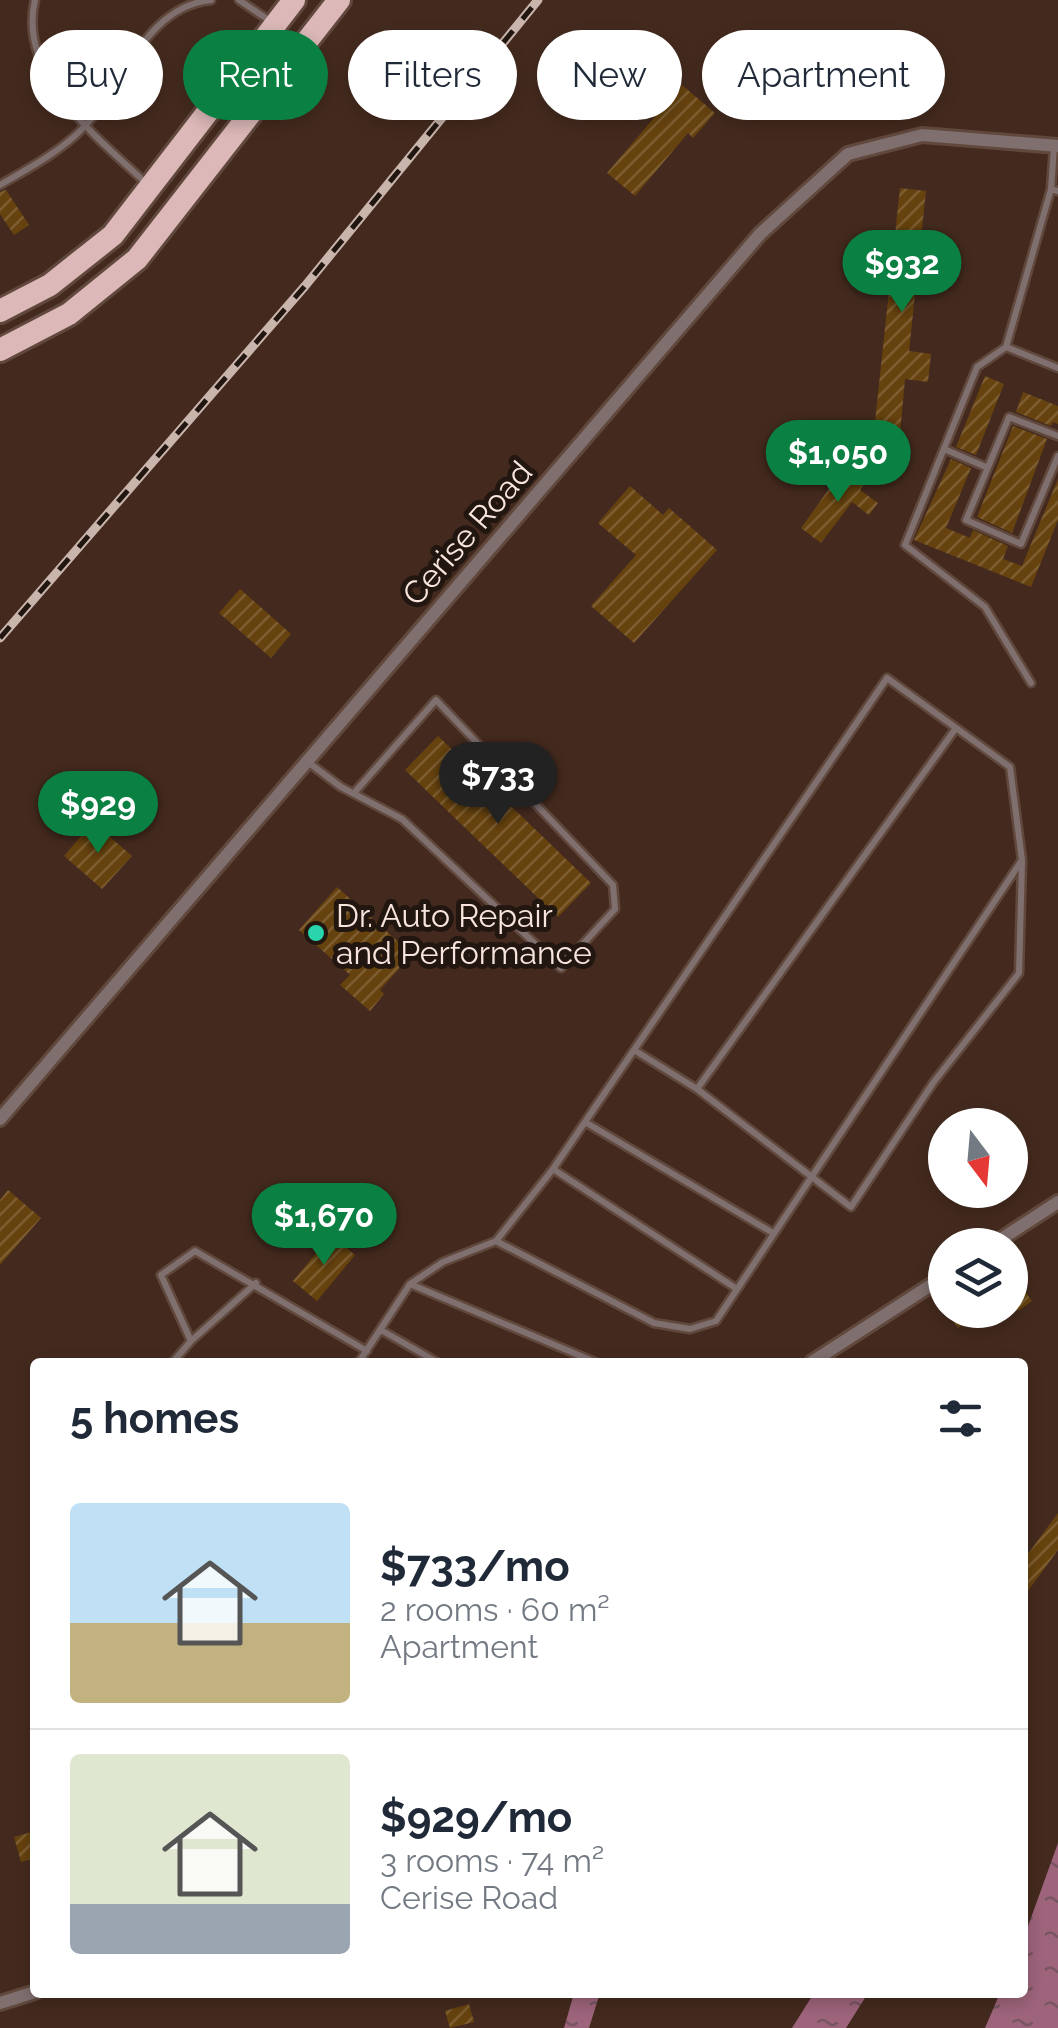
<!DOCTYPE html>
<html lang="en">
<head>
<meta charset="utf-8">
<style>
	:root { --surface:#fff; --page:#f6f6f7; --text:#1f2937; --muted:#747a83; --line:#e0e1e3; --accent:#0b8043 }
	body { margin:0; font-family:Raleway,sans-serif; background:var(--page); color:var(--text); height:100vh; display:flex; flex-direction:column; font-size:38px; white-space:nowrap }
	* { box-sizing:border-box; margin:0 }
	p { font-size:32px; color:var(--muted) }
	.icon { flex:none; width:55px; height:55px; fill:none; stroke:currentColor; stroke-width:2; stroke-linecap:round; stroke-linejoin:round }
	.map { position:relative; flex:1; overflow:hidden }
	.sheet { position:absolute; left:30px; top:1358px; width:998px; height:640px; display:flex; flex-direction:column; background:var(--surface); border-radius:10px; box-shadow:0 5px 15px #0003 }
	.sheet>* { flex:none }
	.hud { position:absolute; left:30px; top:30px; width:1000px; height:90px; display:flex; gap:20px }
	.needle { width:65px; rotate:164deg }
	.fabs { position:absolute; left:928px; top:1108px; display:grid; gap:20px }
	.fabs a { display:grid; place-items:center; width:100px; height:100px; border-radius:50%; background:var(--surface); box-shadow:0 5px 15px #0003; font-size:50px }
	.price { position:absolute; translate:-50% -85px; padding:0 22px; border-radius:35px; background:var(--accent); color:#fff; font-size:32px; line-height:65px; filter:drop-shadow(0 2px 5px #0008) }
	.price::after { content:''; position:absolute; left:50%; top:60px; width:30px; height:22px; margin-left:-15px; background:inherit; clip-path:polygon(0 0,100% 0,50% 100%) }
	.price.selected { background:#222; color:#fff }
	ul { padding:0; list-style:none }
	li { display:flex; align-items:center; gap:30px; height:250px; padding:0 40px }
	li+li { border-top:2px solid var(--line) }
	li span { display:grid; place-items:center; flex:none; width:280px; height:200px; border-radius:10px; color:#555 }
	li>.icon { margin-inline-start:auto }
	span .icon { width:120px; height:120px; fill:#fffc; stroke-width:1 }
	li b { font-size:42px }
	h2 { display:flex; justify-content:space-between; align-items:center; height:120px; padding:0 40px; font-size:42px }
	.chip { padding:0 35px; border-radius:45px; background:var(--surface); box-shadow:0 5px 15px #0003; font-size:35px; line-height:90px }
	.chip.selected { background:var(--accent); color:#fff }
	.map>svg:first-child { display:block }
	.water { fill:url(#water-ripples) }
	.building { fill:url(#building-hatch) }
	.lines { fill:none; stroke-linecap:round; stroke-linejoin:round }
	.service-casing { stroke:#61483d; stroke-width:11 }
	.minor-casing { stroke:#61483d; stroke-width:18 }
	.trunk-casing { stroke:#61483d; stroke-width:28 }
	.service { stroke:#7f6f6f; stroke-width:6 }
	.minor { stroke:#7f6f6f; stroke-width:12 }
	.trunk { stroke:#dcb8b8; stroke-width:22 }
	.rail-casing { stroke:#c9b5ac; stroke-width:9 }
	.rail { stroke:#221610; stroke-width:5; stroke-dasharray:15; stroke-linecap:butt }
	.poi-dot { fill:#28d5ad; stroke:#221610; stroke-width:4 }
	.labels { text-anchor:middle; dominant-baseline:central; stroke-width:10; stroke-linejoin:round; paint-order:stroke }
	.street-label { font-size:32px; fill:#f8e6de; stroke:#221610 }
	.poi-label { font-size:32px; fill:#f8e6de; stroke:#221610; text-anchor:start }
</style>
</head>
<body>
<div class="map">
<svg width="1058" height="2028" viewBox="0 0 1058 2028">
	<defs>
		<pattern id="water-ripples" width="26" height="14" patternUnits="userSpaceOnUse" patternTransform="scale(2.5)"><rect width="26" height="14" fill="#9e647b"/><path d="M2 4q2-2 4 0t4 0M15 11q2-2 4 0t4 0" fill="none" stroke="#785662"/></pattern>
		<pattern id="building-hatch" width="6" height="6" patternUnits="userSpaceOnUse" patternTransform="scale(2.5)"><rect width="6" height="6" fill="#66420e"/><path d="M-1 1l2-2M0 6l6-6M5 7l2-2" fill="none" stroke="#7d5d31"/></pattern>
	</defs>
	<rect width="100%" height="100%" fill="#442a1e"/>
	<!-- water -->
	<path class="water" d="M1058,1843V2028H985L1000,1993L1022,1992L1023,1940Z
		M574,1993H600L589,2028H564Z
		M814,1993V1992L868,1993L846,2028H792Z"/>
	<!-- building -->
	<path class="building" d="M386,43L407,62L388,82L367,64Z
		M682,85L715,113L693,138L688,133L635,196L607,173Z
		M900,188L926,191L909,351L931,354L928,382L905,379L900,433L874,431Z
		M6,190L29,225L14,235L0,214V192Z
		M985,376L1004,384L976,455L956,447Z
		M1023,392L1058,406V424L1053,422L1051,426L1016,412Z
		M1013,426L1047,439L1012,533L977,517Z
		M951,459L971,468L946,528L970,538L973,530L1008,546L1003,559L1022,566L1058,479V520L1031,587L914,540Z
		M844,468L865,483L860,490L878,503L869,515L852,502L821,543L801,528Z
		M630,486L663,515L669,508L717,550L634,643L591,606L636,555L598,523Z
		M240,589L291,634L271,658L219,613Z
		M438,736L591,883L558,917L405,770Z
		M93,822L132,856L102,889L64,856Z
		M337,887L412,954L380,990L384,994L370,1011L340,985L350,975L299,930Z
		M8,1190L41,1218L0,1265V1200Z
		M331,1235L355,1255L317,1301L293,1281Z
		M1010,1270L1032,1301L1018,1311L1010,1300Z
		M946,1310H986L958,1328Z
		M1058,1513V1550L1022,1599V1562Z
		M35,1831V1858L21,1862L14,1837Z
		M469,2004L474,2022L450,2028L445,2011Z"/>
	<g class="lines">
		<!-- service casing -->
		<g class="service-casing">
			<path id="service" d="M35,0C17,76 98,138 147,184
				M239,0L273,23
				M1054,147L1051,189L1058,191
				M0,185C29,168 60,152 83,128C125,85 144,7 211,0
				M1051,189L1006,347L1058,368
				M1006,347L977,367L905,545L985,607L1031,683
				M1058,436L1009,417L966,520L1021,544L1058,456
				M944,449L986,467
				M956,728L697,1089L851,1207L933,1083L1019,973L1022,862
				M308,762L341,787L402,819L561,968L615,909L613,885L436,700L354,793
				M634,1050L697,1089
				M585,1122L773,1233
				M553,1169L737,1289
				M410,1284L443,1262L496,1241L553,1169L887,678L1010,767L1022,860L716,1321L690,1329L654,1323L496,1241
				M381,1330L437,1362
				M191,1341L256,1283
				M173,1362L191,1341L161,1275L195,1251L367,1351
				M359,1362L410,1284L595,1362"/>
		</g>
		<!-- minor casing -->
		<g class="minor-casing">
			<path id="minor" d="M0,1119L760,234L848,154L922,135L1058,146
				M992,1245L1058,1202
				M812,1362L945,1276
				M0,2003L35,1992"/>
		</g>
		<!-- trunk casing -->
		<g class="trunk-casing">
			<path id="trunk" d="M0,311L50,285L113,235L294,0
				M0,350L69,314L137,259L339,0"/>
		</g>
		<!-- service -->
		<use href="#service" class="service"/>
		<!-- minor -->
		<use href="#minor" class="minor"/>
		<!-- trunk -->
		<use href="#trunk" class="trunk"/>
		<!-- rail casing -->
		<g class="rail-casing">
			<path id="rail" d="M0,638L305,286L538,0"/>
		</g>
		<!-- rail -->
		<use href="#rail" class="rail"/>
	</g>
	<!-- markers -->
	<circle class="poi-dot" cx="316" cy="933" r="10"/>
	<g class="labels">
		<!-- street labels -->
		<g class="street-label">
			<text transform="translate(467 533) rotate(-49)">Cerise Road</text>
		</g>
		<!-- poi labels -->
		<g class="poi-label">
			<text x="336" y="915">Dr. Auto Repair<tspan x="336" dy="37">and Performance</tspan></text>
		</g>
	</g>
</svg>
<div class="fabs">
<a><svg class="needle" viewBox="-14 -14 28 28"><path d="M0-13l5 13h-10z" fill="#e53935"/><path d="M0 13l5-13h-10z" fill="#747a83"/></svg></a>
<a><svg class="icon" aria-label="layers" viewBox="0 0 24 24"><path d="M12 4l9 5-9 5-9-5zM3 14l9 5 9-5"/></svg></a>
</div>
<b class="price" style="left:902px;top:315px">$932</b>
<b class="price" style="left:838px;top:505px">$1,050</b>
<b class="price selected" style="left:498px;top:827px">$733</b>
<b class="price" style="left:98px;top:856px">$929</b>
<b class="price" style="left:324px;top:1268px">$1,670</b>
<div class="hud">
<a class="chip">Buy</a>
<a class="chip selected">Rent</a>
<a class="chip">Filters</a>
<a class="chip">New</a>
<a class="chip">Apartment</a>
</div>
<section class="sheet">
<h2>5 homes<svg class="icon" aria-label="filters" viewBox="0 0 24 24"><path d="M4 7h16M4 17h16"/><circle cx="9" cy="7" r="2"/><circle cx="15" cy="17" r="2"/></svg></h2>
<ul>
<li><span style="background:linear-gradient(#bfe0f5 60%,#c2b280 0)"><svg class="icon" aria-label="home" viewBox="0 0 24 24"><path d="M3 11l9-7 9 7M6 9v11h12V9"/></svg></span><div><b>$733/mo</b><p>2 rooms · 60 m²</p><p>Apartment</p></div></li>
<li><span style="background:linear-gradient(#dfe7d0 75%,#9aa5b1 0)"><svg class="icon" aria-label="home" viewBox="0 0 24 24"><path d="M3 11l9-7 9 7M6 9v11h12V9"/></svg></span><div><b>$929/mo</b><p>3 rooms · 74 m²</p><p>Cerise Road</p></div></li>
</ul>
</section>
</div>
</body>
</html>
